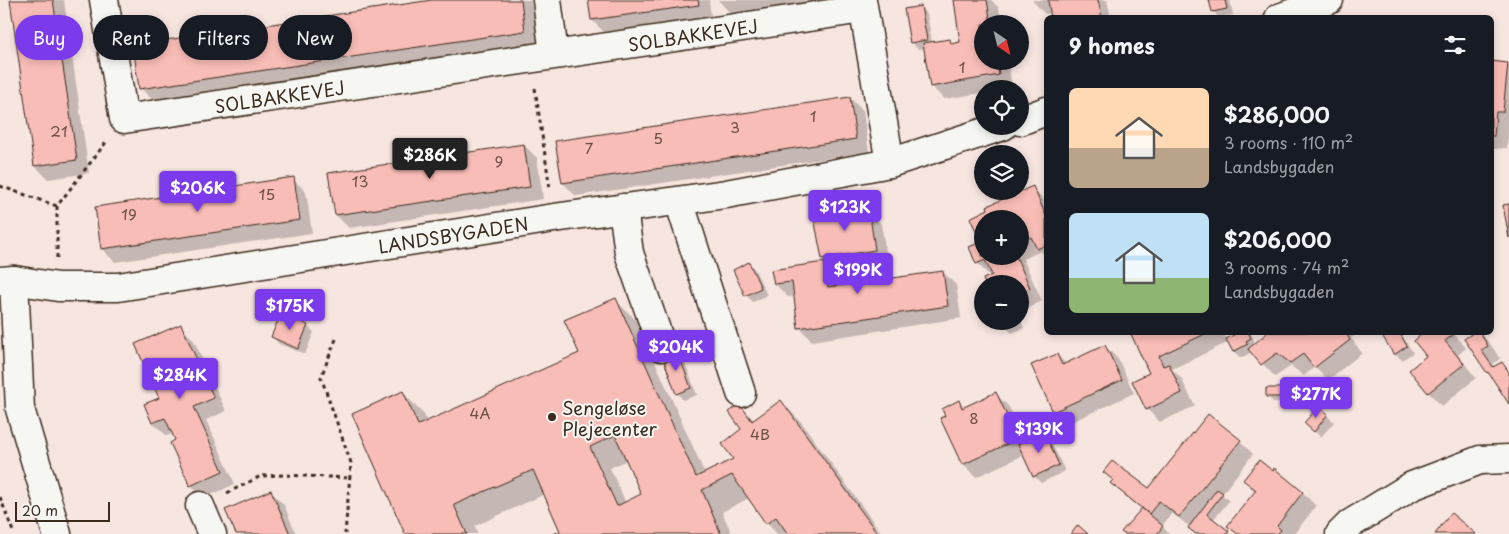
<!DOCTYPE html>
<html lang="en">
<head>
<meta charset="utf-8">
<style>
	:root { --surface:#171b24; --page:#242831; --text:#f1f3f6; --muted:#9ea1a6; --accent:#7c3aed }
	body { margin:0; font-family:"Playpen Sans",sans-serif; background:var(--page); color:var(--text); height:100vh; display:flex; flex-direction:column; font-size:19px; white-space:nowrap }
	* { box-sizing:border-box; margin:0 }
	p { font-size:16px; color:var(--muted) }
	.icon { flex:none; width:28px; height:28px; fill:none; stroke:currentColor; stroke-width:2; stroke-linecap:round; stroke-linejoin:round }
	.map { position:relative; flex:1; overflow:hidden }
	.panel { position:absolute; left:1044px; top:15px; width:450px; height:320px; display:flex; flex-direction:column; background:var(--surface); border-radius:8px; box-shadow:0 2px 8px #0003 }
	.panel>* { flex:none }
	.hud { position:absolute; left:15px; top:15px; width:475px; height:45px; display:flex; gap:10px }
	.needle { width:32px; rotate:145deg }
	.fabs { position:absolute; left:974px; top:15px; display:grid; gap:10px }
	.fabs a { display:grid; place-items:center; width:55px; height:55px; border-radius:50%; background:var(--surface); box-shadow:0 2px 8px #0003; font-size:25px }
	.scale { position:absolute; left:15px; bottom:12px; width:95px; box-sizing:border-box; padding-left:5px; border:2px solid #3b2a1e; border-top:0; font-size:14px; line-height:18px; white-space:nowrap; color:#3b2a1e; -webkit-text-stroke:4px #f6f6f2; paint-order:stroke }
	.price { position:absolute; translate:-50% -42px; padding:0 11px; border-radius:5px; background:var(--accent); color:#fff; font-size:16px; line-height:32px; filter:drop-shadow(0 1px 2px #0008) }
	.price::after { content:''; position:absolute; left:50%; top:30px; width:15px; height:11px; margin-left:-8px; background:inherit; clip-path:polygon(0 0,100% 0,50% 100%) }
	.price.active { background:#222; color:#fff }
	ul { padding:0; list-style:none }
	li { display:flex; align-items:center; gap:15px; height:125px; padding:0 25px }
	li span { display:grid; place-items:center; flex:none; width:140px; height:100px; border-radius:8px; color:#555 }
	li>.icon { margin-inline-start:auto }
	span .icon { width:60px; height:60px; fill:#fffc; stroke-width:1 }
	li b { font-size:21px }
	h2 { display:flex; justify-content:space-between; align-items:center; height:60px; padding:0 25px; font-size:21px }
	.pill { padding:0 18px; border-radius:22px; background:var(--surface); box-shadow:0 2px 8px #0003; font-size:18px; line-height:45px }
	.pill.active { background:var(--accent); color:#fff }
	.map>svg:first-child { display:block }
	.shadow { fill:#0003; fill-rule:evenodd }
	.building { fill:#f9bdb7; stroke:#3b2a1e; fill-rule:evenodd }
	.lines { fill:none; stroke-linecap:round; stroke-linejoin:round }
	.minor-casing { stroke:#3b2a1e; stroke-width:31 }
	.path { stroke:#3b2a1e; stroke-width:3; stroke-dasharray:4 4; stroke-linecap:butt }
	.minor { stroke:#f6f6f2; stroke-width:28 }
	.poi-dot { fill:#3b2a1e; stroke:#f6f6f2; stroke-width:2 }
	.labels { text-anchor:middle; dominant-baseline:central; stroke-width:4; stroke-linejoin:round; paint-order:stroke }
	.number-label { font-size:15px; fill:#6a4f44 }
	.street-label { font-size:18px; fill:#3b2a1e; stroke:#f6f6f2 }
	.poi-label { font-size:18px; fill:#3b2a1e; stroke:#f6f6f2; text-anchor:start }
</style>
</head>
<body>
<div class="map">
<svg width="1509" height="534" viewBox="0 0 1509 534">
	<rect width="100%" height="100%" fill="#f7e5e0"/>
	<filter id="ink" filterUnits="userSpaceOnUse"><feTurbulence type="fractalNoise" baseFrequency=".02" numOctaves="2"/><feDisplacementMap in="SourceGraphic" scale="10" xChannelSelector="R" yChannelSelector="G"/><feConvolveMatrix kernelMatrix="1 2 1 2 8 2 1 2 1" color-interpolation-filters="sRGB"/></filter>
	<g filter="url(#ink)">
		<!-- shadow -->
		<path class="shadow" d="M11,0H64L89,173L48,179L35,166Z
			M440,0H530L531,1L538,44L154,101L140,88Z
			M589,0H709L711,18L605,33L592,20Z
			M718,0H833L731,14Z
			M957,0H991L999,8L1002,24H982V61H1008L1012,88L982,89V93L944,99L931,86L925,48L918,49L911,42L920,7L927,14L932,43L950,40L954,44L962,43Z
			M1032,0H1107L1111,18H1053L1052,13L1045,14Z
			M1211,0H1230L1233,15L1219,18L1213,11Z
			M1491,63L1507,64L1509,66V124L1507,148L1491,149Z
			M850,98L863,111L869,152L576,196L563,183Z
			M524,145L537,158L543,199L349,228L336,215L330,174Z
			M293,179L306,192L312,233L115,262L102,249Z
			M1032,187L1046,202V257L1041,251L1023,259L1042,301L1020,312V284L991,277L977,263L970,248L982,243L971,218ZM982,219H1020V256H982Z
			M852,208L856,213L868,211L881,224L888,263L836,271L823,258Z
			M823,263L837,276L838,287L943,272L956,285L961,318L812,341L799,327L795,296L788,297L775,284Z
			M749,264L755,270L767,295L753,302L746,295Z
			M615,300L637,321L705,474L735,459L743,430L740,406L755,421L781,402L802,423L882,534H777L767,523L749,498L722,512L732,534H556L561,532L545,494L475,526L478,534H406L403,393L424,414L427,422L580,354ZM627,460L643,495L626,503L610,468Z
			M1020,318L1024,328L1012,333L1006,327L1003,321H1020Z
			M180,326L193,339L226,411L206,420L235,484L204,498L191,485L173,433L167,436L153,423L145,405L161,398Z
			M307,326L314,332L305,354L279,344L273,337Z
			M1131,332H1223L1227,340L1240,332H1250L1256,344L1270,332H1359L1351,338L1362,353L1328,380L1315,367L1304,376L1291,366L1275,377L1252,352L1241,358L1234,352L1229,342L1172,369L1181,378L1195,406L1160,422L1147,409L1150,374Z
			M1383,332H1400L1413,353L1402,360L1395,354Z
			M1426,332H1453L1466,348L1458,355L1476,378L1442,406L1429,393L1411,370L1428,356Z
			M1479,332L1491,345L1500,359L1493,364L1496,368L1502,364L1509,371V402L1465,340Z
			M1105,346L1118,359L1134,393L1067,424L1054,411L1057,355L1066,364Z
			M677,351L683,358L697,395L683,400L677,393Z
			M1280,390L1287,396V403H1274L1267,396Z
			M996,394L1009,407L1025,442L1044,433L1050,440L1065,471L1041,483L1034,476L1024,455L976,477L963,464L947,416L959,402L965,408Z
			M1319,408L1334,422L1321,437L1313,430Z
			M1209,416L1240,441L1253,454L1222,494L1229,501L1213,520L1230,534H1196L1190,527L1172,513L1162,526L1169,534H1125L1142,509L1125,496L1112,483L1149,490Z
			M1274,470L1303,493L1316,506L1294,534H1237L1229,526L1256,492L1244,480L1273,473Z
			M271,492L284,505L296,534H237Z"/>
		<!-- building -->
		<path class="building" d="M10,0H53L77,160L34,166Z
			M432,0H521L525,31L139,89L133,45Z
			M588,0H698L699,5L591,20Z
			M954,0H987L991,24H982V61H997L999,75L930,87L923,43L950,39L951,44L960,42Z
			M1048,0H1098L1102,18H1051Z
			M1209,0H1225L1227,9L1212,12Z
			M921,6L927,40L910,43L904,9Z
			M1491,61L1508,63L1503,112H1496L1494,136H1491Z
			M850,97L856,139L562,183L555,141Z
			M524,144L530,187L335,215L328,173Z
			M294,177L300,220L101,249L95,207Z
			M1033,186L1046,216V245L1037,249L1031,237L1020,242V219H982V256H1016L1030,288L1020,293V284H985L983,279L992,275L985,260L976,264L969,247L981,242L970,218L988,209L987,206Z
			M849,204L852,207L853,212L869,209L875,250L822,259L814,218L830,216L829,211L832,207Z
			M1509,204V238L1503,205Z
			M749,262L761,288L745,296L733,270Z
			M824,262L828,287L943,271L948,306L798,328L792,282L774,284L771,270Z
			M616,298L696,477L733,459L722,444L741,429L729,412L740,404L752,421L781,400L878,534H788L776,517L766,524L732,475L702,490L721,534H553L560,531L533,470L454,505L467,534H405L352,414L403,391L418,425L579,353L564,320ZM615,435L641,494L617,506L590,447Z
			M281,313L308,325L298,349L271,337Z
			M1002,321H1019L1005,327Z
			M181,324L214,398L194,407L223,471L190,486L170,443L175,440L165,418L152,423L144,404L159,398L135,344Z
			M1130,332H1209L1159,356L1163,366L1169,364L1182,393L1146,410L1132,381L1149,373Z
			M1239,332H1248L1251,338L1246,341L1248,344L1233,352L1226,339Z
			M1268,332H1345L1350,340L1314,368L1303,354L1290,363L1277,353L1261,365L1248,349Z
			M1380,332H1399L1407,346L1394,355Z
			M1424,332H1453L1454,334L1445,341L1464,364L1428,393L1409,370L1426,356L1414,341Z
			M1474,332H1480L1488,346L1481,350L1493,367L1502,362L1509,372V404L1488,372L1487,373L1464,339Z
			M1105,345L1122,380L1053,412L1031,365L1057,354L1062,365Z
			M677,350L691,388L676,394L662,355Z
			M1266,388H1281L1280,397H1266Z
			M996,392L1018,439L962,465L940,418L945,416L942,409L959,400L962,408Z
			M1319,406L1328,414L1314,432L1304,423Z
			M1208,414L1241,440L1179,517L1159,501L1149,514L1110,483L1113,480L1103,472L1112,461L1149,488Z
			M1044,431L1059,465L1033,477L1018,444Z
			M1259,460L1273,471L1274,468L1303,492L1277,526L1281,530L1277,534H1238L1227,526L1256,490L1243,480Z
			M1217,489L1223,493L1207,514L1229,531L1227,534H1196L1188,528Z
			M271,490L290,534H236L225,510Z
			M1142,508L1163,526L1157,534H1124L1121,532Z
			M1451,513L1476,534H1435Z
			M1078,525L1088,534H1071Z"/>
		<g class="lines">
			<!-- minor casing -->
			<g class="minor-casing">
				<g id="minor">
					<path id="s1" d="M104,0L124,119L863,9"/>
					<path d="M547,0L554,54"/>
					<path d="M862,0L890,163"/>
					<path d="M1279,18L1329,0"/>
					<path d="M1020,121L1046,111"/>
					<path d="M679,201L741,393"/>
					<path d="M623,208L629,253L662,347"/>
					<path d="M14,280L20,409L57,534"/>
					<path id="s2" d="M0,281L14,280L58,287H118L554,218L726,194L890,163L1003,126"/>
					<path d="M200,506L212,534"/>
					<path d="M1340,534L1350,524L1412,486L1480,460L1509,459"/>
				</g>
			</g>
			<!-- path -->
			<path class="path" d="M535,88L550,189
				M0,186L57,206
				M57,258V206L107,141
				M336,339L321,377L351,463L345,534
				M227,493L261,476L283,475L351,478
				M0,497L14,534"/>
			<!-- minor -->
			<use href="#minor" class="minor"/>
		</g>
	</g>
	<!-- markers -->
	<circle class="poi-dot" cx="552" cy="417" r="5"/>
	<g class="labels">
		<!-- number labels -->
		<g class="number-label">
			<text x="962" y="66">1</text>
			<text x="813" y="115">1</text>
			<text x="735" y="126">3</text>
			<text x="59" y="130">21</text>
			<text x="658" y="137">5</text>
			<text x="589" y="147">7</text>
			<text x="499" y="160">9</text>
			<text x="360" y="180">13</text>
			<text x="267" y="193">15</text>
			<text x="129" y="213">19</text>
			<text x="480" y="412">4A</text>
			<text x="974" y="417">8</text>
			<text x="760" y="433">4B</text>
		</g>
		<!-- street labels -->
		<g class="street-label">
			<text stroke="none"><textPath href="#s1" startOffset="696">SOLBAKKEVEJ</textPath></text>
			<text stroke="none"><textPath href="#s1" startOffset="278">SOLBAKKEVEJ</textPath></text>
			<text stroke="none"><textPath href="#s2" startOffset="458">LANDSBYGADEN</textPath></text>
		</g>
		<!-- poi labels -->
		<g class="poi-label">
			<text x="562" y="407">Sengeløse<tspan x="562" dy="21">Plejecenter</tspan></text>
		</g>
	</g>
</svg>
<div class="fabs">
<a><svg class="needle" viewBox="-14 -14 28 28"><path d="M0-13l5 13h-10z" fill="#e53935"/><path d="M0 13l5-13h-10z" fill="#9ea1a6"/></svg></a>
<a><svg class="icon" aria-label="locate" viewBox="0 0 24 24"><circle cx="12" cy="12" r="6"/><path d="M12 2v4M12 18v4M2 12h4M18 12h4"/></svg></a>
<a><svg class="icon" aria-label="layers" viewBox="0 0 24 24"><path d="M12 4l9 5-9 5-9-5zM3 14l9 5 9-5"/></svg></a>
<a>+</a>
<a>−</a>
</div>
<div class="scale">20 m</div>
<b class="price active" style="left:430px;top:180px">$286K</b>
<b class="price" style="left:198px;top:213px">$206K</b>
<b class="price" style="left:845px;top:232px">$123K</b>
<b class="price" style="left:858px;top:295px">$199K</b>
<b class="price" style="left:290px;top:331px">$175K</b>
<b class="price" style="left:676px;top:372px">$204K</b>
<b class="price" style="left:180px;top:400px">$284K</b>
<b class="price" style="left:1316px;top:419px">$277K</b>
<b class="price" style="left:1039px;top:454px">$139K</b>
<div class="hud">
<a class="pill active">Buy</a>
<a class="pill">Rent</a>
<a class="pill">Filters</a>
<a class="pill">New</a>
</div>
<section class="panel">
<h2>9 homes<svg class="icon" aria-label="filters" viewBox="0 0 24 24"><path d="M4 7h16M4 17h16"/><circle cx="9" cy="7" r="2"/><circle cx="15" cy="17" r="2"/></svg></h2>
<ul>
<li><span style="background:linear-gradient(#ffd9b3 60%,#b9a48a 0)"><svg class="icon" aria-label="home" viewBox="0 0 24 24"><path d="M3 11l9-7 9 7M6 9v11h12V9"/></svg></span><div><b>$286,000</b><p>3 rooms · 110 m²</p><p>Landsbygaden</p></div></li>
<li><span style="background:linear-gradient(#bfe0f5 65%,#8fb573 0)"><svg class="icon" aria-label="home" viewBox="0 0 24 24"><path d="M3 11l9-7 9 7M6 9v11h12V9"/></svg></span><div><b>$206,000</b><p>3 rooms · 74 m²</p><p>Landsbygaden</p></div></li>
</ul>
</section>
</div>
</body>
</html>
